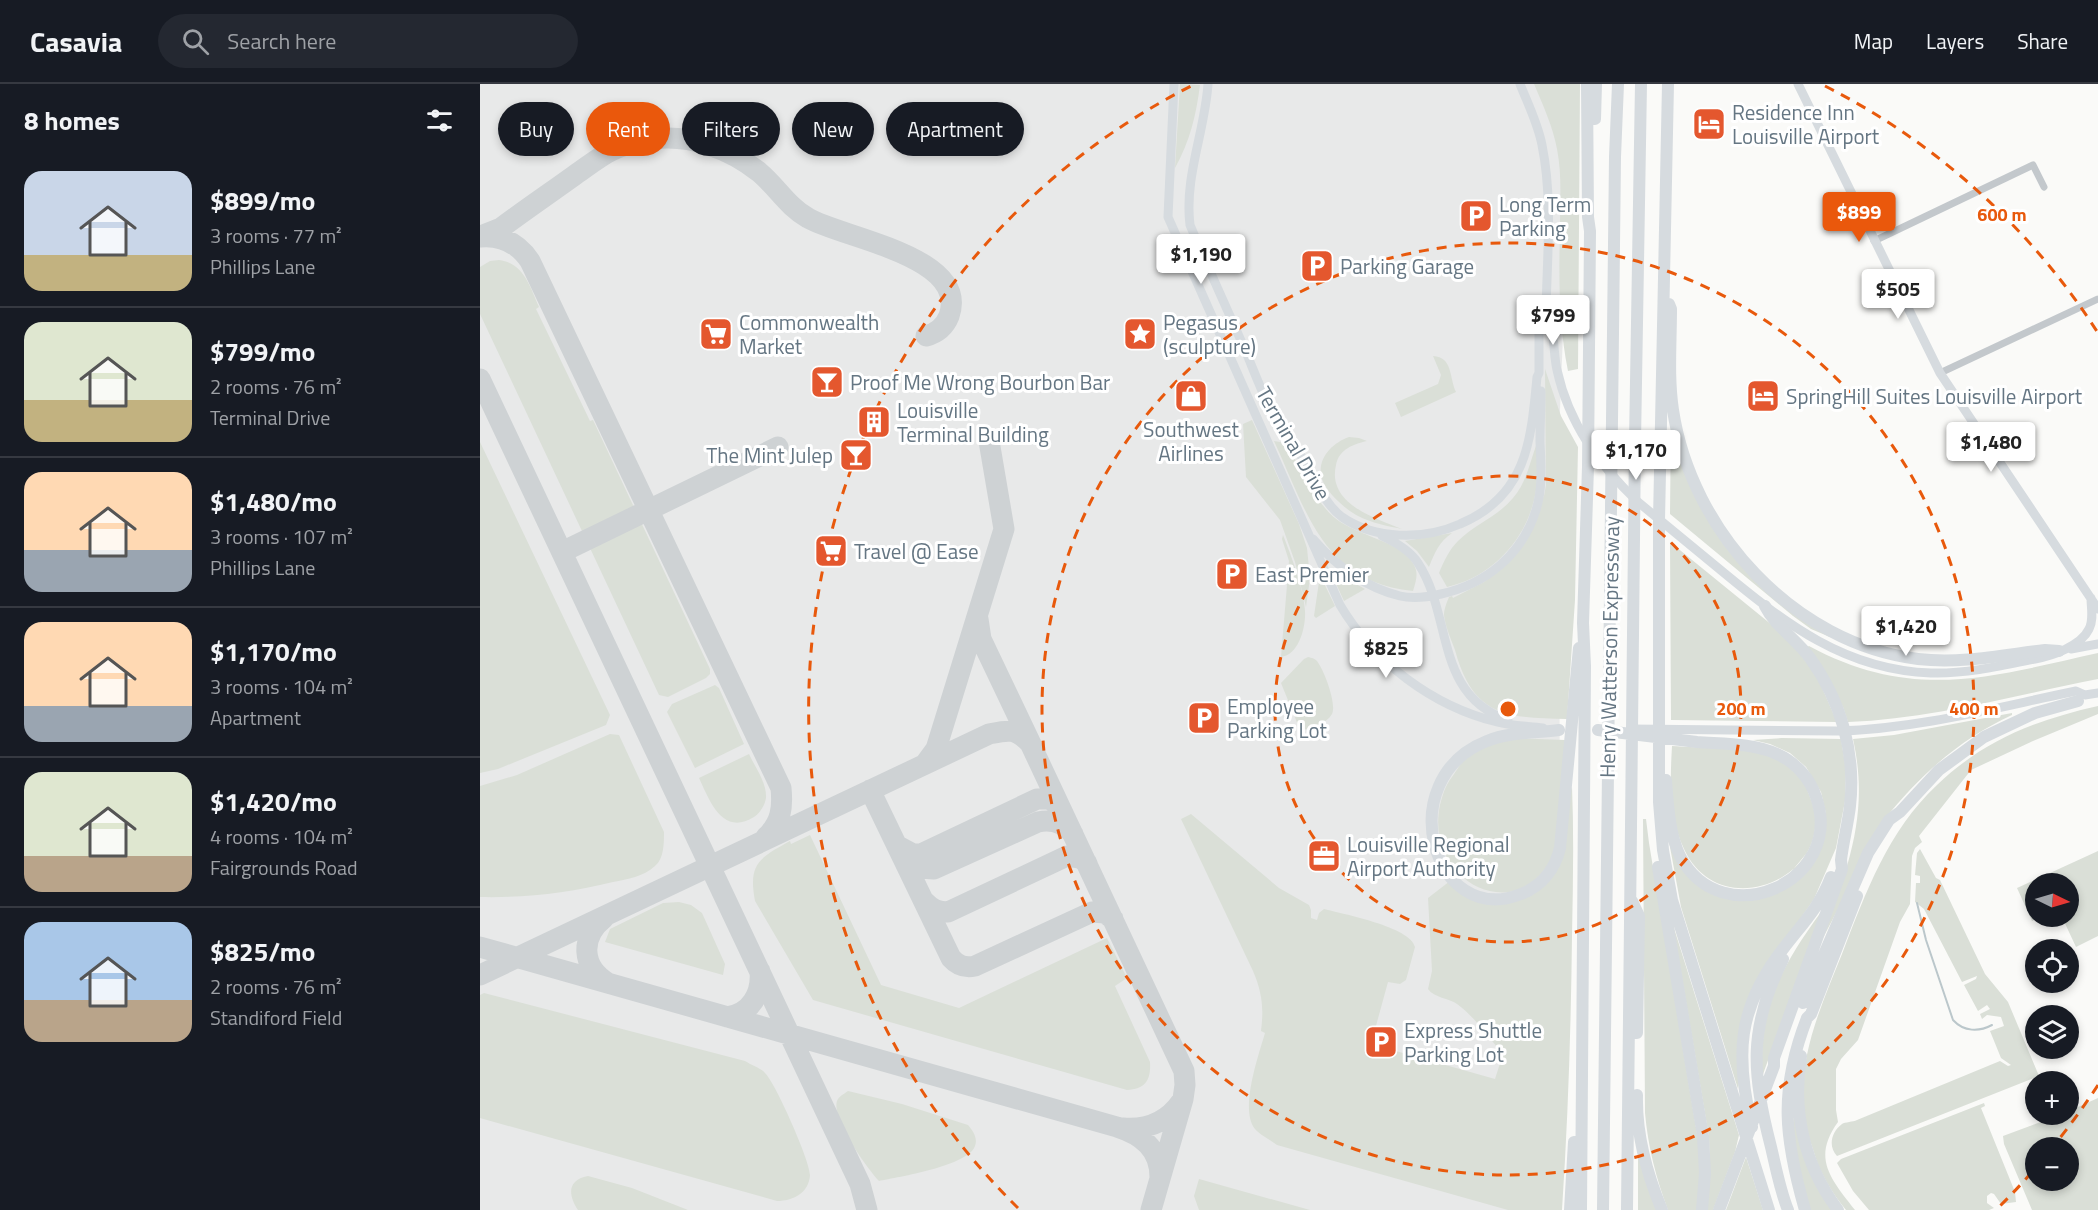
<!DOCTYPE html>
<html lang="en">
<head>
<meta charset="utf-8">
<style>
	:root { --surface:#171b24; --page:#242831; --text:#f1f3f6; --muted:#9ea1a6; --line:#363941; --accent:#ea580c }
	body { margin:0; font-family:"Titillium Web",sans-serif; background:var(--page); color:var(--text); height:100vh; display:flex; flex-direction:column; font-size:22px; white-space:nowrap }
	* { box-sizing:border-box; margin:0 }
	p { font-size:20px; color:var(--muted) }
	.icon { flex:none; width:33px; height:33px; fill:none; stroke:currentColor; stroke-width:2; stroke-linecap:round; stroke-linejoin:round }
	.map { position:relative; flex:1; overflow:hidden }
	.side { display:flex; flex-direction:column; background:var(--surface); width:480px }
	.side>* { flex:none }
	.hud { position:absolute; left:18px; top:18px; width:570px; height:54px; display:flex; gap:12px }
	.needle { width:39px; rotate:95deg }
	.fabs { position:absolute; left:1545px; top:789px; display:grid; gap:12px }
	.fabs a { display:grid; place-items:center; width:54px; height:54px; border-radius:50%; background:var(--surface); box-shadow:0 3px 9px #0003; font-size:30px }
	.price { position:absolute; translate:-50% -51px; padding:0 14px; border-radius:6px; background:#fff; color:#222; font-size:20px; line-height:39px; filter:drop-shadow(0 2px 3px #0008) }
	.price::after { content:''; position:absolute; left:50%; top:36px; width:18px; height:14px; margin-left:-9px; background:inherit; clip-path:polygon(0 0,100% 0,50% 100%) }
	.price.active { background:var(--accent); color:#fff }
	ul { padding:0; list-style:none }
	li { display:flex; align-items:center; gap:18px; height:150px; padding:0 24px }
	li+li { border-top:2px solid var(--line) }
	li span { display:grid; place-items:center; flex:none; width:168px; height:120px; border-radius:18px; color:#555 }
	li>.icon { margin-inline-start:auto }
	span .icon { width:72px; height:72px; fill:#fffc; stroke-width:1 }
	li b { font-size:26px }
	h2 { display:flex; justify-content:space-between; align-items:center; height:72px; padding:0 24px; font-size:26px }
	.chip { padding:0 21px; border-radius:27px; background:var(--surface); box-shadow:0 3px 9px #0003; font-size:21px; line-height:54px }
	.chip.active { background:var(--accent); color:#fff }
	header { display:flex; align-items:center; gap:36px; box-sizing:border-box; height:84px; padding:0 30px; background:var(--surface); border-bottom:2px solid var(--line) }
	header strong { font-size:28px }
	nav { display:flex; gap:33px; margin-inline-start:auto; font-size:21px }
	.search { width:420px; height:54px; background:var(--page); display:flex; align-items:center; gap:15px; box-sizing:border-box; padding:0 21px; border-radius:33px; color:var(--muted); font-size:22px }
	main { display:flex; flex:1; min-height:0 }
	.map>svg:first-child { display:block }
	.built { fill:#e8e9e9 }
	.green { fill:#dadfd7; fill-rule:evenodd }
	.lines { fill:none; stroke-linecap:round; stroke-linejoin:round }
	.stream { stroke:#bbc7cb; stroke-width:2 }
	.taxiway { stroke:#ced2d4; stroke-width:21 }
	.minor { stroke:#c3c8cc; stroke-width:7 }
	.secondary { stroke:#d6dbdf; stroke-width:9 }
	.motorway { stroke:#d6dbdf; stroke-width:12 }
	.ring { fill:none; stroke:#e8590c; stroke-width:3; stroke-dasharray:10 8 }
	.labels { text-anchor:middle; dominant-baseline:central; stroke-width:6; stroke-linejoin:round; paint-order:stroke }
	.poi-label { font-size:21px; fill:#657683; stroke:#fff; text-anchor:start }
	.street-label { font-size:21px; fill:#657683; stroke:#fff }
	.centre { fill:#e8590c; stroke:#fff; stroke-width:3 }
	.ring-label { font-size:18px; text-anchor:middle; font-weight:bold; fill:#e8590c; stroke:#fff; stroke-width:6; stroke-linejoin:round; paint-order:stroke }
</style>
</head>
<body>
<header>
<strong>Casavia</strong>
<div class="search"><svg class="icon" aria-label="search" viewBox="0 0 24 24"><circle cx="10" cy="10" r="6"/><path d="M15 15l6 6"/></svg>Search here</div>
<nav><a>Map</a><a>Layers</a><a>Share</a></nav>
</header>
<main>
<section class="side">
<h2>8 homes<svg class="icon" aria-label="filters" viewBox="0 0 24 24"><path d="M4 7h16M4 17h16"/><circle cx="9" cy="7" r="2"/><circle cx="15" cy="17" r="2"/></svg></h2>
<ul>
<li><span style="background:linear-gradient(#c9d6e8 70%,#c2b280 0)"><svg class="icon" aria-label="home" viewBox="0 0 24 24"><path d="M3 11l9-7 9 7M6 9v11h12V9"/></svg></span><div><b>$899/mo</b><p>3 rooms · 77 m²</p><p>Phillips Lane</p></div></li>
<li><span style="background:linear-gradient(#dfe7d0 65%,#c2b280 0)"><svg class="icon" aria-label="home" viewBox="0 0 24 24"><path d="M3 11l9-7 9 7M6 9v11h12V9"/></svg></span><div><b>$799/mo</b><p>2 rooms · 76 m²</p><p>Terminal Drive</p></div></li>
<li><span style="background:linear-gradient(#ffd9b3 65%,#9aa5b1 0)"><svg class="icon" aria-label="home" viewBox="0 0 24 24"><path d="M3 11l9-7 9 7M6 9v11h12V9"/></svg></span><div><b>$1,480/mo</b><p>3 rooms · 107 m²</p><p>Phillips Lane</p></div></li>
<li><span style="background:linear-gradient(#ffd9b3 70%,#9aa5b1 0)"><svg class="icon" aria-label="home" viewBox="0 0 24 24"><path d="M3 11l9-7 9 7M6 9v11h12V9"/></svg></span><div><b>$1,170/mo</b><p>3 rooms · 104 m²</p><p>Apartment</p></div></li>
<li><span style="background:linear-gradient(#dfe7d0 70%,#b9a48a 0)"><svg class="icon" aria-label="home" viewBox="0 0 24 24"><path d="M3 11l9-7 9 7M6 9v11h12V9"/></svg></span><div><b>$1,420/mo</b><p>4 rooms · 104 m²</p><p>Fairgrounds Road</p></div></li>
<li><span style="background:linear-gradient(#a9c7e8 65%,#b9a48a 0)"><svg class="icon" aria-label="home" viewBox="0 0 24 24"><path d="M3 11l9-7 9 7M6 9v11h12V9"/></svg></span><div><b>$825/mo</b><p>2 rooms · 76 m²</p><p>Standiford Field</p></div></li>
</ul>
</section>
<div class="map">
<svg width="1618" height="1126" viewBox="0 0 1618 1126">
	<rect width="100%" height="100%" fill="#fafaf8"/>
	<!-- built -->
	<path class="built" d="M0,0H1093L1079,351L1080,836L1077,1126H0Z"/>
	<!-- green -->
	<path class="green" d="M700,0L720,1C716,32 710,57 695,84Z
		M1054,0H1100L1098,285L1088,287C1078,238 1079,189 1080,140C1080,115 1082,90 1077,65C1073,43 1063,21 1054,0Z
		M19,176C44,179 50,203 59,223L56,225L110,337L113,336L230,585V590L226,594L188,613L179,611L0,230V183L10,177Z
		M953,272C973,273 969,293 976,308L921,333L915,319L958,300L961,291Z
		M1065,285L1081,332L1098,363L1095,516L1087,635C1025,634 993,632 975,566C971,555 965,542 964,531C964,525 967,518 969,513L972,512L973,514L1004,498L1024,483L1064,412L1066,401Z
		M772,336L819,440L827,464L830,494L826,523L815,478L800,436L766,393L763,340Z
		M1191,337L1250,464L1351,551L1350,553L1331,545L1313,532L1190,430Z
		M869,353L879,354L887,357C874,360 859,365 856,381C847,419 894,434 922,445C907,442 892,439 878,432C866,426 846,408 842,395C836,375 852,359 869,353Z
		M794,357L806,359C820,384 837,424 862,439C882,451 906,456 925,469C938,484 939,488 933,507C843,498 827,428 794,357Z
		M0,358L130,631L126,641L18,685L0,689Z
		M1057,359C1057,375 1058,391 1056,406C1049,453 1013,493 967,503L959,489C964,477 969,466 978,457C995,440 1016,434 1033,414C1047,398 1050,377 1057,359Z
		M972,449C959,458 955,468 949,483L937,467L925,457Z
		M803,451C811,471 824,506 825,527C826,543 819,571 801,573L809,477L802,455Z
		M1190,458L1308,554L1337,592L1357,638L1191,636Z
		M858,490L885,505L864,517L853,493Z
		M840,491L855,522L836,534L834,532Z
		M1329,562C1433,618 1510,593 1618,569V595C1536,611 1452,635 1368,638L1363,623L1327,563Z
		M828,573C832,574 834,574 837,577C844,586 857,620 852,630C847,639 833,644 823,646L818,641L801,599L824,575Z
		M235,601L239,604L264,660L215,684L187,628L192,620Z
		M1618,622V630L1553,657L1491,686L1439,752L1442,758L1435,764L1432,772L1430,820L1420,838L1378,956L1361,975L1356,985V1026L1358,1038C1332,1074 1350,1094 1375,1126H1366C1343,1098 1325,1059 1323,1022C1320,967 1342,920 1362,870C1386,808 1408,747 1457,701C1504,656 1556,636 1618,622Z
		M1532,629V631C1480,655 1440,691 1404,736L1343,854C1367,784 1390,731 1373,655L1414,651Z
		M130,650L139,651L184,748C184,759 184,775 175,782C163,793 148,795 133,798C89,809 45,814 0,813V702L37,691Z
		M1026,654L1085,656C1083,679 1081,701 1080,724C1078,740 1079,759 1072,773C1037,845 944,797 960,721C963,710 965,702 972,693C977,686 982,676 989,671C1000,664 1014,660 1026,654Z
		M1302,654L1361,655L1366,685L1365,717L1356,764L1334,815L1273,903L1258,1005L1201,823L1188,752L1222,802L1292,811L1345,747L1346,730L1341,708L1326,683L1310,669L1290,660L1273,656Z
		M1192,662C1218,664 1278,663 1299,675C1307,680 1318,690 1323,697C1326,701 1328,708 1330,713C1362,790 1241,845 1204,765C1189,734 1190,696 1192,662Z
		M269,670C275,683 287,699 286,714C285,721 280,729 274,733C242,753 229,715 219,694Z
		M1092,702C1094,752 1093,802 1092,852C1091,944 1088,1035 1082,1126H1028L797,1061C791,1056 780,1051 775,1045C759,1026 779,970 785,949L781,947C784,924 782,908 773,887L701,735L711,730L799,804L829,821L831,826V834L837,836L839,829L844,825C863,830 931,843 935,863L926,896L920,900L908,898L891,960L1015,995L1023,970C1010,955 993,931 977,920C969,914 954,914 948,905L952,887L948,814L970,797L1016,818L1069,797Z
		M1163,735H1166L1169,759L1221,1074L1218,1126H1188C1176,1094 1168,1063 1165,1029Z
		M330,751L401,901L479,924L627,854L647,894L635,902L670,978C671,996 666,1005 647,1006L333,916L275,817C268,780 279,774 310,757L311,760Z
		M1440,765L1456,794L1460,796L1505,890L1528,918L1559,992L1357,1072C1348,1063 1351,1048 1362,1040C1365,1038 1373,1038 1377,1036L1520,977L1528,982L1531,981L1521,974L1510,947L1524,942L1521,933L1507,931L1502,935L1500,930L1510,925L1507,921L1498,927L1484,901L1496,895L1497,892L1482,898L1444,825L1435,818L1436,799H1440V792L1435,791L1437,769Z
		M1618,767V852L1596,863L1582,833L1588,832V800H1556V832L1562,833L1552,837L1537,804Z
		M199,818L211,821L222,829L245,880L243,891L125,858L130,845L183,819Z
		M1341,828L1282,993C1279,923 1301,883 1341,828Z
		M1193,841L1259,1051L1255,1068L1233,1126H1227L1230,1090L1229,1053Z
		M4,909L265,977C271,981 281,984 285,989C296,1000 330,1077 330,1091C329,1109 313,1117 297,1117L0,1034V911Z
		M368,1007L422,1020L488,1041C493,1047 498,1054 495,1062C488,1082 418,1093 399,1097C387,1084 351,1034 357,1017C359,1012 364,1010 368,1007Z
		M1314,1008L1353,1126H1330L1313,1058Z
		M1618,1014V1126H1552L1524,1060L1523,1052L1579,1031L1588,1030L1589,1027ZM1556,1064H1588V1096H1556Z
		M1504,1019L1505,1022L1501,1024L1535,1108L1536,1118L1521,1120L1514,1110L1511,1109L1507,1112V1119L1514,1124L1509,1126H1389L1373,1107L1357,1079L1361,1075Z
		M1158,1067L1178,1126H1158Z
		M1266,1073L1283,1126H1246Z
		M108,1092L152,1104L208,1126H98C88,1111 87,1096 108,1092Z
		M719,1095L830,1126H719L714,1112Z"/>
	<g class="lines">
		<!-- stream -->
		<path class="stream" d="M1437,819L1446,856L1473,936C1484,948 1499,948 1512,941"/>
		<!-- taxiway -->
		<path class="taxiway" d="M1,152L21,144C45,126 70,109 95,91C107,83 120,72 133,66C145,60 160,57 173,55C210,50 250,65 279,88C297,103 308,123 328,134C362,154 490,172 469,232C465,242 457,249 446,252
			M0,153C21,151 38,159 50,177L301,704C303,724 301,739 286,753
			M0,295L380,1100L387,1126
			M82,468L298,363
			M498,535L501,555L551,660
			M445,680L456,665L524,445L509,357
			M390,706L471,874C478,882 485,884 495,882L612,828L625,829L633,835
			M418,762L433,770H441L557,715H569L579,721
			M423,773L440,784L454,785L558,738C572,735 584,739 593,750
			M445,818C452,825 457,828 468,828L587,772L600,774L607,779
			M124,834C100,853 101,883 128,899
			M0,863L637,1043C662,1051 680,1065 680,1093
			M0,891L509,650C529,646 535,644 550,659L704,987L705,1001L703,1015L671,1126
			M247,933C271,930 282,909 280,887
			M643,1044C667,1046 687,1038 701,1018"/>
		<!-- minor -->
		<path class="minor" d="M1394,157L1553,81L1564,103
			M1460,289L1618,215"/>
		<!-- secondary -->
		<path class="secondary" d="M694,0L688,133L860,521C894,578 952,622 1017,638C1032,642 1047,642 1063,644
			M728,0C725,47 704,93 710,141C727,181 745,221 763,261C772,282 780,304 790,324C802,345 817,364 829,385C838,402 846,421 862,433C895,456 944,456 980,440C1047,412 1051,357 1057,293L1059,289V236L1066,228
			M1040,0C1048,20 1058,40 1062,61C1073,115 1067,173 1066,228C1075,241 1073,270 1077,286C1089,340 1119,381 1158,418C1186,441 1214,464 1243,488C1306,540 1365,586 1451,589C1486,590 1521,582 1555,575C1572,572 1601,562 1609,545C1614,536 1611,524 1611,514
			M1318,0L1460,289L1618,525
			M902,452C915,458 930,466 938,479C973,532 954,611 1028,636
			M833,455C857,483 884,503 920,512C933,515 948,513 961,510C1006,500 1042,471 1056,426C1063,404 1061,381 1060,358C1060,341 1061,324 1061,307
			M1591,565L1618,560
			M1151,645L1358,647C1438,645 1518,623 1596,607L1605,611L1618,609"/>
		<!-- motorway -->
		<path class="motorway" d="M1188,0L1179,436V718L1183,766L1192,816L1289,1126
			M1115,35L1116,0
			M1189,220L1191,225C1191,259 1188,293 1193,326C1211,447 1314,560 1438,575C1481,580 1523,571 1565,566L1579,567
			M1079,646C1055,649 1029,648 1007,657C910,695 953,845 1041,810C1062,802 1075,785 1080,764L1099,564
			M1118,646C1151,650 1184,654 1217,658C1243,660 1273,659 1297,670C1315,678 1330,694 1336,713C1366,798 1242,852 1200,772C1189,749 1188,721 1186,696
			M1178,783L1223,1052L1225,1089L1222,1126
			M1152,817L1159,832L1157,949
			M1303,875C1268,945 1272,989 1291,1063C1296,1084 1300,1106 1308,1126
			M1323,919L1388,769L1409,736L1420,728L1459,686L1504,653L1555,629L1598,617
			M1321,972C1312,1027 1324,1081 1358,1126
			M1157,1011C1156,1051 1167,1090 1182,1126
			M1272,1043C1255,972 1257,924 1303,865C1322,840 1339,824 1351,793
			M1090,1126L1094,1058
			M1101,1126L1105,582L1103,539L1108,383L1110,147L1108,133L1107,0
			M1123,1126L1135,73L1138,0
			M1147,1126L1155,358L1161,0
			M1239,1126L1294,982V974L1362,785L1361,776C1363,758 1368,740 1370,722C1376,669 1361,617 1330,574C1316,555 1295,542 1285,522
			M1325,1126C1304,1053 1299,1006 1327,934L1331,930L1377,812"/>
	</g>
	<!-- distance rings -->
	<g class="ring">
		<circle cx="1028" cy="625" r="233"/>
		<circle cx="1028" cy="625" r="466"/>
		<path d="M1618 1001A699 699 0 0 1 1575 1060M1552 1088A699 699 0 0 1 1518 1124M538 1124A699 699 0 0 1 711 2M1345 2A699 699 0 0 1 1618 249"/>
	</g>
	<!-- icons -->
	<defs>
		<g id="hotel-square" transform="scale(1.725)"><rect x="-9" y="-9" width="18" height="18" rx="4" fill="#e4572e" stroke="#fff"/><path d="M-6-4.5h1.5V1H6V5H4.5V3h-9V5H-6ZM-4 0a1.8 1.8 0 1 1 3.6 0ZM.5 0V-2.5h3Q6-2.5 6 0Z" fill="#fff"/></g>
		<g id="parking-square" transform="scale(1.725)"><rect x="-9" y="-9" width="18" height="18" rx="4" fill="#e4572e" stroke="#fff"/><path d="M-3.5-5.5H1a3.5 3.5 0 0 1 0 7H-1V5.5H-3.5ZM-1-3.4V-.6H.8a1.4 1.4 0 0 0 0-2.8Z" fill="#fff"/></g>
		<g id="supermarket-square" transform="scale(1.725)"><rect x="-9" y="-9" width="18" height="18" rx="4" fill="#e4572e" stroke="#fff"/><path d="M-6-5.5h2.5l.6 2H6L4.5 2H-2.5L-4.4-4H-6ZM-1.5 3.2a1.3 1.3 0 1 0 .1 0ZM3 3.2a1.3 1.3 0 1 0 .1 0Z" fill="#fff"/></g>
		<g id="sight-square" transform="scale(1.725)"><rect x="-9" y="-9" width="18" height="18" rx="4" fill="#e4572e" stroke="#fff"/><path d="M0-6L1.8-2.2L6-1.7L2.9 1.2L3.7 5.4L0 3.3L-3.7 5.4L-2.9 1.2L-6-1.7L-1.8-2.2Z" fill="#fff"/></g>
		<g id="bar-square" transform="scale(1.725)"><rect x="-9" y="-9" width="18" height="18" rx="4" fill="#e4572e" stroke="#fff"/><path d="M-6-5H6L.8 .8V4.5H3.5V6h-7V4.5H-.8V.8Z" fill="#fff"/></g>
		<g id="shop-square" transform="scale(1.725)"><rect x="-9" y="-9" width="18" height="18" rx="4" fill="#e4572e" stroke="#fff"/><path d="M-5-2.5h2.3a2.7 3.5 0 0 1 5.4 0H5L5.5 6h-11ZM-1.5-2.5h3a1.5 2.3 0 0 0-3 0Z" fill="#fff"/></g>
		<g id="building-square" transform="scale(1.725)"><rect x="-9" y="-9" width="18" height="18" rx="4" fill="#e4572e" stroke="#fff"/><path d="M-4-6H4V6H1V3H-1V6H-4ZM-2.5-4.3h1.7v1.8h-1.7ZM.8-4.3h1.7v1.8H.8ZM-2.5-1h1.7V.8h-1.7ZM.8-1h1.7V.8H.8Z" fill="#fff"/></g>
		<g id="office-square" transform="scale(1.725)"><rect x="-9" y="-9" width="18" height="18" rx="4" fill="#e4572e" stroke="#fff"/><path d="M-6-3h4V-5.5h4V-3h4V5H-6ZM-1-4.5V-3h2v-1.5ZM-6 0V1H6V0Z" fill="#fff"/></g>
	</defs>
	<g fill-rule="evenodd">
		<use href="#hotel-square" x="1229" y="40"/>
		<use href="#parking-square" x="996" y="132"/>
		<use href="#parking-square" x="837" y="182"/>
		<use href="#supermarket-square" x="236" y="250"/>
		<use href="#sight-square" x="660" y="250"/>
		<use href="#bar-square" x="347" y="298"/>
		<use href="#shop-square" x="711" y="312"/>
		<use href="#hotel-square" x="1283" y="312"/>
		<use href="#building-square" x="394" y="338"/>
		<use href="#bar-square" x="376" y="371"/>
		<use href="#supermarket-square" x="351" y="467"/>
		<use href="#parking-square" x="752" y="490"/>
		<use href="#parking-square" x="724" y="634"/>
		<use href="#office-square" x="844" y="772"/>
		<use href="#parking-square" x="901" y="958"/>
	</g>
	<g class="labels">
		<!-- poi labels -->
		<g class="poi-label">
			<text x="1252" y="28">Residence Inn<tspan x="1252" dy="24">Louisville Airport</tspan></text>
			<text x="1019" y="120">Long Term<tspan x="1019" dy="24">Parking</tspan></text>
			<text x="860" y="182">Parking Garage</text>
			<text x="259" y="238">Commonwealth<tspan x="259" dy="24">Market</tspan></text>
			<text x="683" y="238">Pegasus<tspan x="683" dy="24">(sculpture)</tspan></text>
			<text x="370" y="298">Proof Me Wrong Bourbon Bar</text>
			<text x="1306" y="312">SpringHill Suites Louisville Airport</text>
			<text x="417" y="326">Louisville<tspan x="417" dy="24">Terminal Building</tspan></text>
			<text x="711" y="345" text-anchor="middle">Southwest<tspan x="711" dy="24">Airlines</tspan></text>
			<text x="353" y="371" text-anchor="end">The Mint Julep</text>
			<text x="374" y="467">Travel @ Ease</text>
			<text x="775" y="490">East Premier</text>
			<text x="747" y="622">Employee<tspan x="747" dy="24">Parking Lot</tspan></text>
			<text x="867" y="760">Louisville Regional<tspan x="867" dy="24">Airport Authority</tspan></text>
			<text x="924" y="946">Express Shuttle<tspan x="924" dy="24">Parking Lot</tspan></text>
		</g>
		<!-- street labels -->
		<g class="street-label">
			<text transform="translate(814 359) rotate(60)">Terminal Drive</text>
			<text transform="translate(1129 563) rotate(-89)">Henry Watterson Expressway</text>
		</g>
	</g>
	<circle cx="1028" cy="625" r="9" class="centre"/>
	<g class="ring-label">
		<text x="1522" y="137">600 m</text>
		<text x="1261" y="631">200 m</text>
		<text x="1494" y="631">400 m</text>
	</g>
</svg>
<div class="fabs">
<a><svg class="needle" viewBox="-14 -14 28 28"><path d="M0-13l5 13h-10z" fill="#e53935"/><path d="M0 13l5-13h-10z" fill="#9ea1a6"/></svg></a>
<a><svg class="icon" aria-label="locate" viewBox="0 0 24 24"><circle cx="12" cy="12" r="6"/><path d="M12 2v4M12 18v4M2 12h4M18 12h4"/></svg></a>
<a><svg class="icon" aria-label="layers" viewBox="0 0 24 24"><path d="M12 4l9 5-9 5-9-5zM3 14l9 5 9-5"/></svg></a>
<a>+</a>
<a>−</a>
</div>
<b class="price active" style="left:1379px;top:159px">$899</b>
<b class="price" style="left:721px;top:201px">$1,190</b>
<b class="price" style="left:1418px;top:236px">$505</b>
<b class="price" style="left:1073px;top:262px">$799</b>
<b class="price" style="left:1511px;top:389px">$1,480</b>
<b class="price" style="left:1156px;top:397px">$1,170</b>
<b class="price" style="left:1426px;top:573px">$1,420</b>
<b class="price" style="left:906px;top:595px">$825</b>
<div class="hud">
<a class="chip">Buy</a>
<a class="chip active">Rent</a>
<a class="chip">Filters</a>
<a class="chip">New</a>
<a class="chip">Apartment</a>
</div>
</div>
</main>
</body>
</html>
